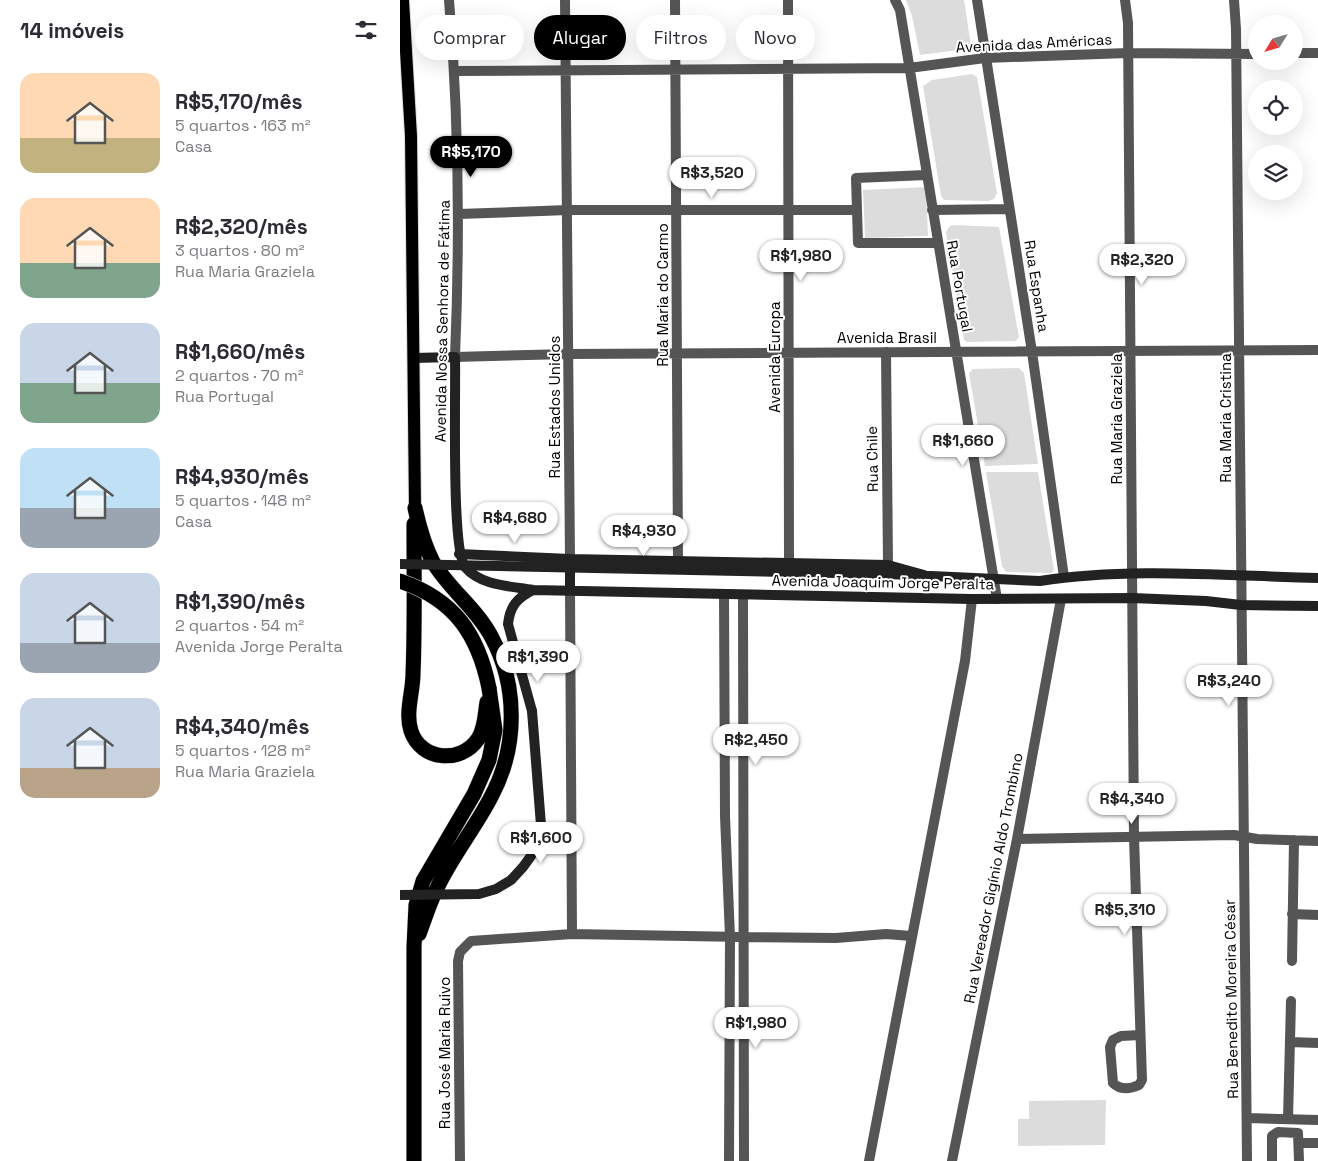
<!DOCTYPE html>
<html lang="pt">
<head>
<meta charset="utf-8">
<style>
	:root { --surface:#fff; --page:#f2f2f3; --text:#2b2b33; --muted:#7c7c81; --accent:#000 }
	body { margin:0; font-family:"Space Grotesk",sans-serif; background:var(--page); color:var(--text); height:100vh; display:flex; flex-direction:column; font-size:19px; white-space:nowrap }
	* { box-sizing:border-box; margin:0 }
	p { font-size:16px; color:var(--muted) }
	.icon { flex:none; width:28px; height:28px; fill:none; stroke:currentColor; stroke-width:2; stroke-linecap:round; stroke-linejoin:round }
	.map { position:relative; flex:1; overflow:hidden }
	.drawer { display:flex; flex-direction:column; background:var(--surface); width:400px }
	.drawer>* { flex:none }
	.banner { position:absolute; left:15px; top:15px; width:475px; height:45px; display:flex; gap:10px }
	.needle { width:32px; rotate:233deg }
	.buttons { position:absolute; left:848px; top:15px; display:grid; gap:10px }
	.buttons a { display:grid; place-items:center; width:55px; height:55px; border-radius:50%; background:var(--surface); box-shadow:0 5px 20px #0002; font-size:25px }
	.price { position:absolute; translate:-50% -42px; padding:0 11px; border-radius:18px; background:#fff; color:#222; font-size:16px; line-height:32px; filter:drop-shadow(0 1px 2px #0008) }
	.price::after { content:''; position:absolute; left:50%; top:30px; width:15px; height:11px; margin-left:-8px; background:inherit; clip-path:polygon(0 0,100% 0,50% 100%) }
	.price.on { background:var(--accent); color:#fff }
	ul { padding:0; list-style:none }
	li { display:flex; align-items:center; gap:15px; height:125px; padding:0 20px }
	li span { display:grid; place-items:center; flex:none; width:140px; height:100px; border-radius:15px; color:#555 }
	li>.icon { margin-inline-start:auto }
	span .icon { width:60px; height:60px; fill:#fffc; stroke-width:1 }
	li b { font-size:21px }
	h2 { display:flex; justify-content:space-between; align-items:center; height:60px; padding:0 20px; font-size:21px }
	.tag { padding:0 18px; border-radius:22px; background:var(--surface); box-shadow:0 5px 20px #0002; font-size:18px; line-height:45px }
	.tag.on { background:var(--accent); color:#fff }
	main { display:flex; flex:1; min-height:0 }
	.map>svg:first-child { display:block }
	.green { fill:#dcdcdc }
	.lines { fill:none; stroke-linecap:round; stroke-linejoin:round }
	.primary-casing { stroke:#dbdbdb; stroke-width:14 }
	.highway-casing { stroke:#dbdbdb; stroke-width:16 }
	.street { stroke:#555; stroke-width:10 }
	.secondary { stroke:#222; stroke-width:10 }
	.primary { stroke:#000; stroke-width:12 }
	.highway { stroke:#000; stroke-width:15 }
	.highway-bridge-casing { stroke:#dbdbdb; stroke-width:16; stroke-linecap:butt }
	.secondary-bridge { stroke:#222; stroke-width:10 }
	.highway-bridge { stroke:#000; stroke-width:15 }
	.labels { text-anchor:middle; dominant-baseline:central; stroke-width:4; stroke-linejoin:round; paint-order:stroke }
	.street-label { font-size:15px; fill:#000; stroke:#fff }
</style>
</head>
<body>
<main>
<section class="drawer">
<h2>14 imóveis<svg class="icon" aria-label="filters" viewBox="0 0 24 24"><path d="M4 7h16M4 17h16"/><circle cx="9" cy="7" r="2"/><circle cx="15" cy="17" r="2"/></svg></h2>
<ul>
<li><span style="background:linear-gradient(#ffd9b3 65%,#c2b280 0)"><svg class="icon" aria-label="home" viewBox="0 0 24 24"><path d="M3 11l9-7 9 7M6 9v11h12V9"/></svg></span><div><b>R$5,170/mês</b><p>5 quartos · 163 m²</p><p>Casa</p></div></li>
<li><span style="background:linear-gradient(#ffd9b3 65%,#7fa58c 0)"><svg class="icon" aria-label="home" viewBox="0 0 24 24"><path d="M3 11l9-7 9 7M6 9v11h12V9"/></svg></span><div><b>R$2,320/mês</b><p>3 quartos · 80 m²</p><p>Rua Maria Graziela</p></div></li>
<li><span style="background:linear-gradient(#c9d6e8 60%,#7fa58c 0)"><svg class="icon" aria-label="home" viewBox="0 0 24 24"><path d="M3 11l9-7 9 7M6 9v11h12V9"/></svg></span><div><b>R$1,660/mês</b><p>2 quartos · 70 m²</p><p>Rua Portugal</p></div></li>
<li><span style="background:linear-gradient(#bfe0f5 60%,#9aa5b1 0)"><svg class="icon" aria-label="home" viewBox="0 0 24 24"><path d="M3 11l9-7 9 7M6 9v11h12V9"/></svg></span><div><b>R$4,930/mês</b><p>5 quartos · 148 m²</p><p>Casa</p></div></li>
<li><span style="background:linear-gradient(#c9d6e8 70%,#9aa5b1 0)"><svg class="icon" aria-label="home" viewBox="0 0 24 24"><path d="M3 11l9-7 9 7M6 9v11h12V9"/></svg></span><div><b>R$1,390/mês</b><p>2 quartos · 54 m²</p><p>Avenida Jorge Peralta</p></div></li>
<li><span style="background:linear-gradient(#c9d6e8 70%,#b9a48a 0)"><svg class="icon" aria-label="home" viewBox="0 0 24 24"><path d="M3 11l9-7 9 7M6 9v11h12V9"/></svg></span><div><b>R$4,340/mês</b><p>5 quartos · 128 m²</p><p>Rua Maria Graziela</p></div></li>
</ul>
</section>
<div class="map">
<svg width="918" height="1161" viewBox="0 0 918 1161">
	<rect width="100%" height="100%" fill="#fff"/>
	<!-- green -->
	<path class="green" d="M506,0H564L571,45L567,49L520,55L512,16Z
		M572,74L577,77L597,193L594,199L588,201L544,200L541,196L523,86L532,80Z
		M526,187L528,236L465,238L463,190Z
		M554,225L599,227L619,337L616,341L567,342L564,340L546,232L550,226Z
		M619,368L624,373L638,464L585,466L569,373L573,369Z
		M638,472L654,570L651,573L606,572L602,566L586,472Z
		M706,1100L705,1145L618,1146V1119H629V1101Z"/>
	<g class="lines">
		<!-- primary casing -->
		<g class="primary-casing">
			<path id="primary" d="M3,0L11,136L15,508"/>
		</g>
		<!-- highway casing -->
		<g class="highway-casing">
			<path id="highway" d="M15,508C19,526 24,545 33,562C49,589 76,608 91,636C118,685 118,747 91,797C75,828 52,856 37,888C30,902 25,918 19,934
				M14,524C14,574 15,624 13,674C13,692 5,713 11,731C21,761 61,764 78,739C85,729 85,714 87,702
				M14,1161V947L16,905L23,881L74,794L89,760L95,730L89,688"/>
		</g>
		<!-- street -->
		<path class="street" d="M49,0C59,119 60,237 55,357L168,354L918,350
			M165,0L170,559
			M275,0L278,560
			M388,0L389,563
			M495,0L500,10L597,599
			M577,0L632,352L664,577
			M725,0L728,23L734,837L742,1080L739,1085C730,1089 720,1090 713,1083L710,1047L713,1040L721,1036L740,1035
			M834,0L836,29L847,1161
			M894,53H918
			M55,71L509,68L585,58L727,53L856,54
			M526,175L456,178L458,243H537
			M532,210L609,209
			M59,214L168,210H457
			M486,352L488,565
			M170,590L172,934
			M324,594L325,816L330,937L329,1161
			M343,595L344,1161
			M617,839L834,835L857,839L918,841
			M892,914L918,915
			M892,961L894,840
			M890,1042L918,1043
			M848,1118L918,1120
			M888,1119L891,1001
			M899,1143H918
			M60,1161L58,961L60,952L71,941L172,934L343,937L436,938L486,934L511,936
			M469,1161L565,661L572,599
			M552,1161L617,839L661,599
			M872,1161V1136L878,1132L898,1133L899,1161"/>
		<!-- secondary -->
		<path class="secondary" d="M13,358L55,357C56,390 51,549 65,567C81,586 110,586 133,590
			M59,554L170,559L488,565L524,575
			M170,559V590
			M488,574L640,581C731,567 826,576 918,578
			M132,711L108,624C110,606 117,598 133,590L572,599L732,598L806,601L841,605L918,606"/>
		<!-- primary -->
		<use href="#primary" class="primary"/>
		<!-- highway -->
		<use href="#highway" class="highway"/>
		<!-- highway-bridge casing -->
		<g class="highway-bridge-casing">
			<path id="highway-bridge" d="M0,581C54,599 78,634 89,688"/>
		</g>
		<!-- secondary-bridge -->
		<path class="secondary-bridge" d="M0,564L488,574
			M0,895L79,894L96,889L111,880L123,867L131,856L141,825L132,711"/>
		<!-- highway-bridge -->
		<use href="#highway-bridge" class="highway-bridge"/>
	</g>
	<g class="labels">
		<!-- street labels -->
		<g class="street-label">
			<text transform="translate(634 43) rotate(-3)">Avenida das Américas</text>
			<text transform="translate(560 286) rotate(80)">Rua Portugal</text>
			<text transform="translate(637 286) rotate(81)">Rua Espanha</text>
			<text transform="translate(262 295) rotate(-90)">Rua Maria do Carmo</text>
			<text transform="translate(42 321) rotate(-89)">Avenida Nossa Senhora de Fátima</text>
			<text x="487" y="337">Avenida Brasil</text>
			<text transform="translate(374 357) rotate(-90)">Avenida Europa</text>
			<text transform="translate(154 407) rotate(-90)">Rua Estados Unidos</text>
			<text transform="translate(825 418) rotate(-90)">Rua Maria Cristina</text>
			<text transform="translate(716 419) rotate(-90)">Rua Maria Graziela</text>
			<text transform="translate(472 459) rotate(-91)">Rua Chile</text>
			<text transform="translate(483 582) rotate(1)">Avenida Joaquim Jorge Peralta</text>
			<text transform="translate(593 878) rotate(-79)">Rua Vereador Gigínio Aldo Trombino</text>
			<text transform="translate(831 999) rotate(-91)">Rua Benedito Moreira César</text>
			<text transform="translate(44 1053) rotate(-90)">Rua José Maria Ruivo</text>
		</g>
	</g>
</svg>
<div class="buttons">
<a><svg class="needle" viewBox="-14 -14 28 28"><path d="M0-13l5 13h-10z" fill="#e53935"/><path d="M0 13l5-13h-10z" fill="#7c7c81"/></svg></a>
<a><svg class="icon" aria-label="locate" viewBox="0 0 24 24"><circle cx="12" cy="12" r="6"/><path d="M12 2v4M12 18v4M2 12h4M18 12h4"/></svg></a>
<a><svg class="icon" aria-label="layers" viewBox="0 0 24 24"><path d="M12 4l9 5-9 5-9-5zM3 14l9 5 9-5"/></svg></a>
</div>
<b class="price on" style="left:71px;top:178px">R$5,170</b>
<b class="price" style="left:312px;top:199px">R$3,520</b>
<b class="price" style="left:401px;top:282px">R$1,980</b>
<b class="price" style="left:742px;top:286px">R$2,320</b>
<b class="price" style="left:563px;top:467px">R$1,660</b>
<b class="price" style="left:115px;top:544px">R$4,680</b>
<b class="price" style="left:244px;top:557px">R$4,930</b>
<b class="price" style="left:138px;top:683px">R$1,390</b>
<b class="price" style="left:829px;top:707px">R$3,240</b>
<b class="price" style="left:356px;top:766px">R$2,450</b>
<b class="price" style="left:732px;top:825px">R$4,340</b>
<b class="price" style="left:141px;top:864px">R$1,600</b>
<b class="price" style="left:725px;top:936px">R$5,310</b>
<b class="price" style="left:356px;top:1049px">R$1,980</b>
<div class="banner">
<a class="tag">Comprar</a>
<a class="tag on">Alugar</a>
<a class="tag">Filtros</a>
<a class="tag">Novo</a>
</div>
</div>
</main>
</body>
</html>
